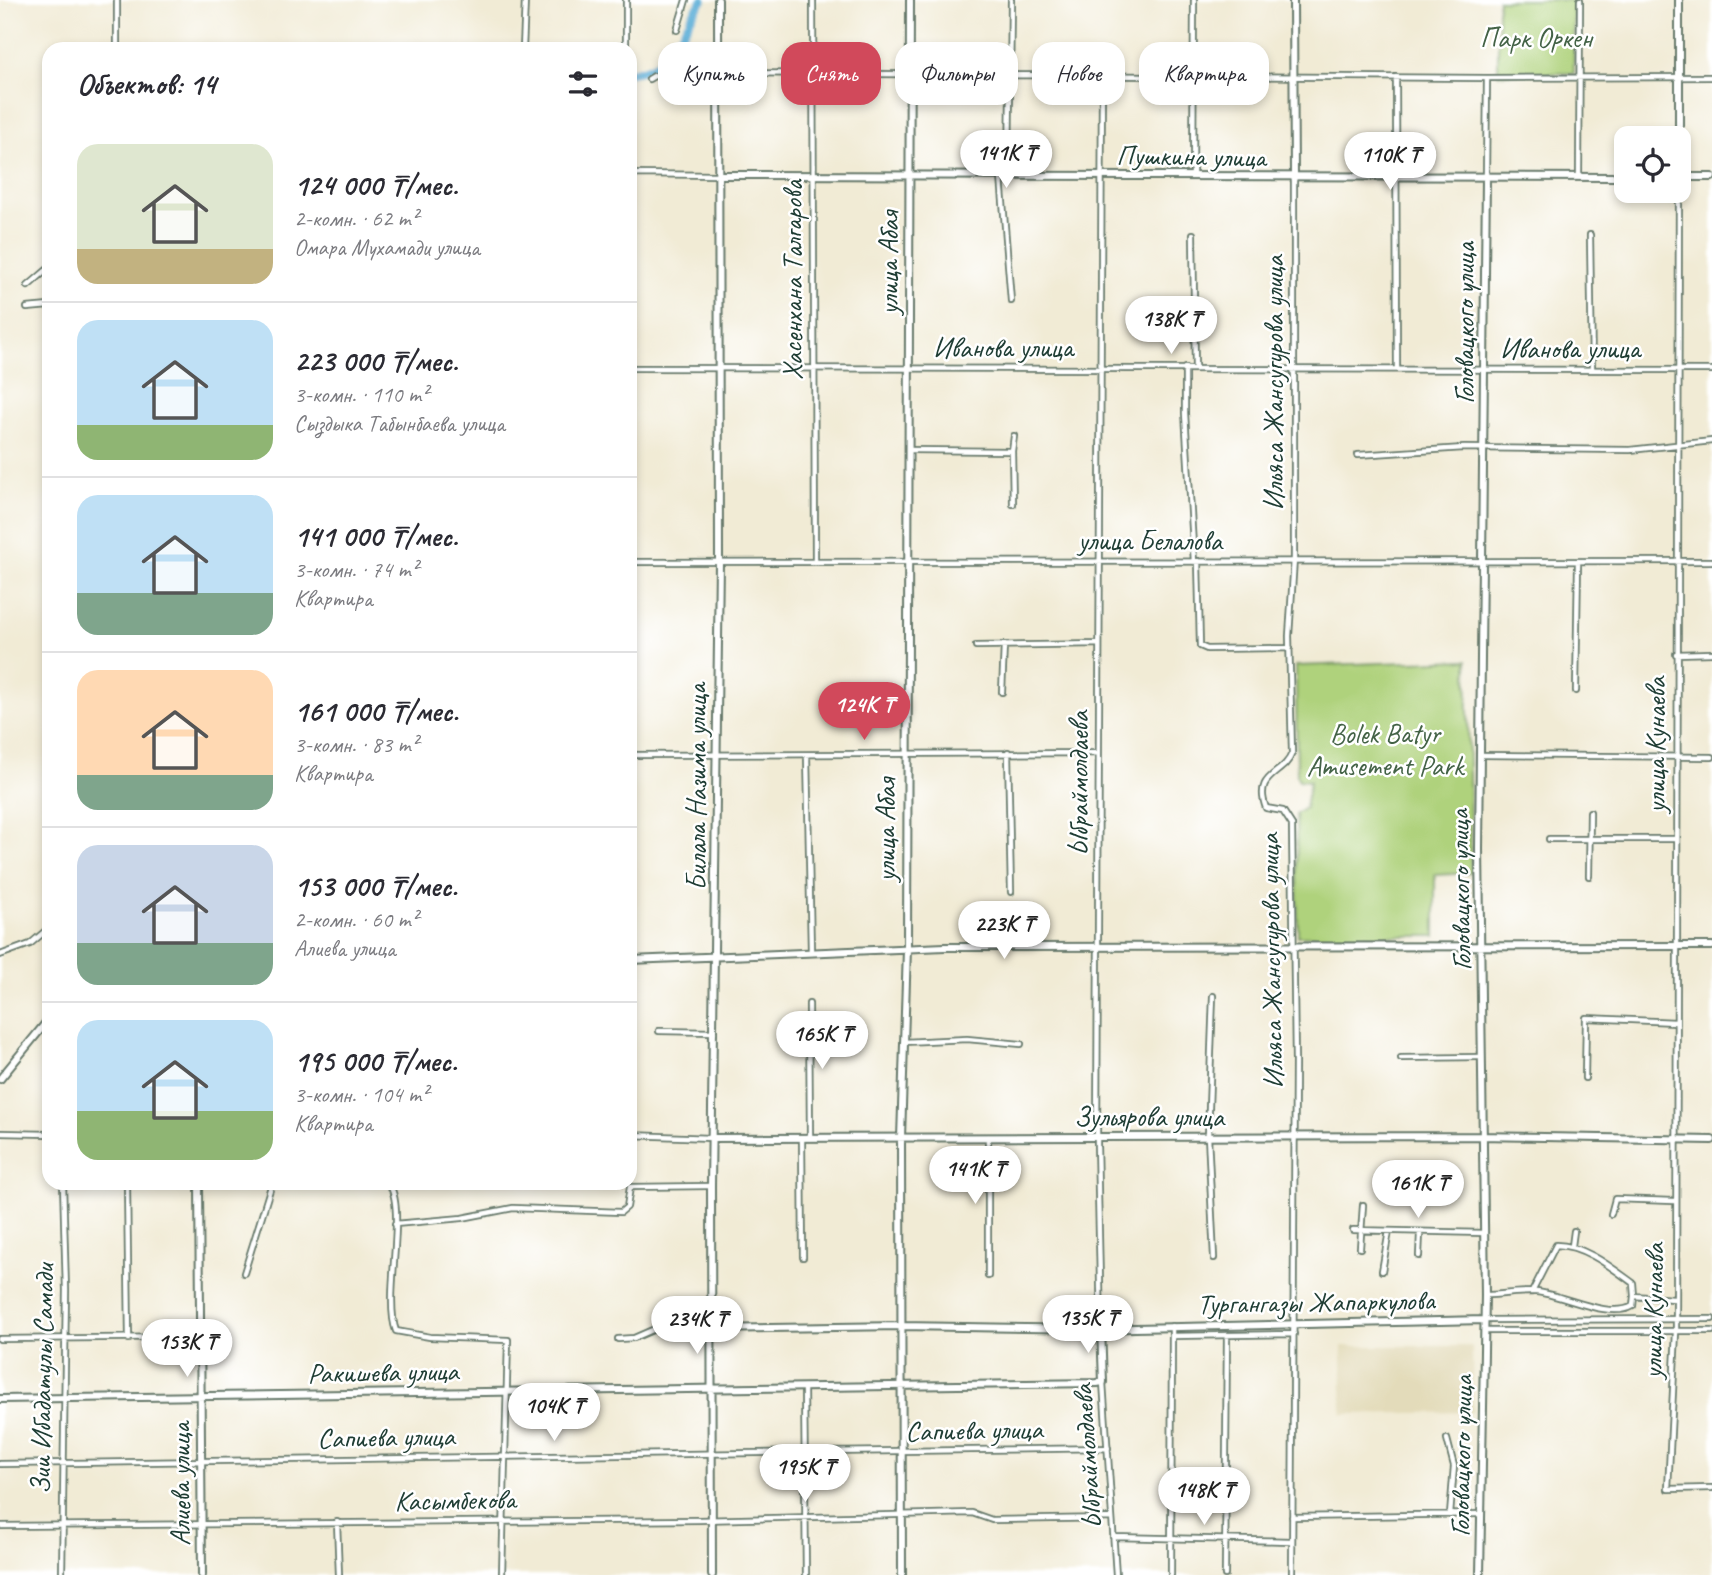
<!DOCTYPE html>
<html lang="ru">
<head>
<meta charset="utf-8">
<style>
	:root { --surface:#fff; --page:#f7f7f7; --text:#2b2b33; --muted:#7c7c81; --line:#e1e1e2; --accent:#d1495b }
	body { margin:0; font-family:Caveat,sans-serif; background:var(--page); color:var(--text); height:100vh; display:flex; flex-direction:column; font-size:26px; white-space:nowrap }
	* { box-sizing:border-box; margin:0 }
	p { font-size:23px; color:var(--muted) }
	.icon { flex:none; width:38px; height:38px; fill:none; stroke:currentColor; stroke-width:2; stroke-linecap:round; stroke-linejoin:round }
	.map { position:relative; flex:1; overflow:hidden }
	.sheet { position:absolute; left:42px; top:42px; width:595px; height:1148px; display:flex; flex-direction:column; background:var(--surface); border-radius:21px; box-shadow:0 4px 10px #0003 }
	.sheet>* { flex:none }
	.banner { position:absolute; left:658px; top:42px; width:665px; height:63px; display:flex; gap:14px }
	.tools { position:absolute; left:1614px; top:126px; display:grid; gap:14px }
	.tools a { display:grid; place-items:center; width:77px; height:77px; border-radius:14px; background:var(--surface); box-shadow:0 4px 10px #0003; font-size:35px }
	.price { position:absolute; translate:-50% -60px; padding:0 16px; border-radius:24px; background:#fff; color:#222; font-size:23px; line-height:46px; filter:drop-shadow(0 2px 4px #0008) }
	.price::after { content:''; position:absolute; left:50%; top:42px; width:21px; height:16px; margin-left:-10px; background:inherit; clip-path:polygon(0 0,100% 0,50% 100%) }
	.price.current { background:var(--accent); color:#fff }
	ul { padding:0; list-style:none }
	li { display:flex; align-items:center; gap:21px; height:175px; padding:0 35px }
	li+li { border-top:2px solid var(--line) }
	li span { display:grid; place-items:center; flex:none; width:196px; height:140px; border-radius:21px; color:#555 }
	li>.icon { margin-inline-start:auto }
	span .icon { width:84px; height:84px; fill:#fffc; stroke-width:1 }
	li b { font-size:30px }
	h2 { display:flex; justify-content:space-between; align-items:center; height:84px; padding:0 35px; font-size:30px }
	.chip { padding:0 24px; border-radius:21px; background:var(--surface); box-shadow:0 4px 10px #0003; font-size:24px; line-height:63px }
	.chip.current { background:var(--accent); color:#fff }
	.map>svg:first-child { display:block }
	.built { fill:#e3dbba }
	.green { fill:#afd27b; stroke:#678858; stroke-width:2 }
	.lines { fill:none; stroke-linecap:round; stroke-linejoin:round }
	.river { stroke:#5caed7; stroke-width:8 }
	.street-casing { stroke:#687a6c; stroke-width:8 }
	.secondary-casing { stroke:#687a6c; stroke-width:10 }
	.street { stroke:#fff; stroke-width:4.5 }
	.secondary { stroke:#fff; stroke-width:6 }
	.labels { text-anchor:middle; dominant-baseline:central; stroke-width:5; stroke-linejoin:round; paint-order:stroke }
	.park-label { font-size:28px; fill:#436246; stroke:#fff }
	.street-label { font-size:28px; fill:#1f3d34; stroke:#fff }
</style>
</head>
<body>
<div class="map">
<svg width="1712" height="1575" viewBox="0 0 1712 1575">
	<rect width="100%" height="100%" fill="#fff"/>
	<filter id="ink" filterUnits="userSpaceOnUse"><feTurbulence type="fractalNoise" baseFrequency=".0143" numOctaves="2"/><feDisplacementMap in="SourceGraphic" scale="14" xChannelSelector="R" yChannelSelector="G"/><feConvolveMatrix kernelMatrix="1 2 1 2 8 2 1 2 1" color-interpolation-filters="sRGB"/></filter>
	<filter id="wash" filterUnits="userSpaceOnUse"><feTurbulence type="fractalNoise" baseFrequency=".00686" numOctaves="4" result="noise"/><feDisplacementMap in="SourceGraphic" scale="28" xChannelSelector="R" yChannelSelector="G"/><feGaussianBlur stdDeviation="1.57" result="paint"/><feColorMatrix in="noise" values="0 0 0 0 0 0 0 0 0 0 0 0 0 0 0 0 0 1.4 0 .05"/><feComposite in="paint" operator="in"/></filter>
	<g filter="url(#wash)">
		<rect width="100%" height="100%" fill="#f1ebd5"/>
		<!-- built -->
		<path class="built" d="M1342,1346H1472L1473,1412L1342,1414Z"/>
		<!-- green -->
		<path class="green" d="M1498,0H1573L1574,73L1498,74Z
			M1467,660L1471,873L1435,875V936H1298L1296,814L1305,808L1310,781L1299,780L1297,776L1296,666Z"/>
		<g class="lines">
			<!-- river -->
			<path class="river" d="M630,73C679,65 677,32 703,0"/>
		</g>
	</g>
	<g filter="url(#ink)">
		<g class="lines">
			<!-- street casing -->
			<g class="street-casing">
				<path id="street" d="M117,0V49
					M626,0V49
					M813,0L815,560
					M677,30L686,0
					M523,49L525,0
					M1396,77L1397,368
					M649,79L654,76L704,73L1487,78L1712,77
					M630,174L718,175
					M1009,176L1011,0
					M1193,176L1194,0
					M1001,177L1011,301
					M1579,177L1580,0
					M1679,177L1676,1332L1668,1489L1712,1488
					M1486,178L1487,78
					M630,185L631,174
					M1193,234L1195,368
					M1590,235L1592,368
					M28,286L49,268
					M27,308L49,306
					M630,368L1712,370
					M1185,368V413L1194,562
					M909,450L1012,451L1013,504
					M1012,451L1014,436
					M1358,455L1464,448L1630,450L1712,441
					M1198,561L1200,646L1207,649L1290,648
					M630,562L1712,561
					M976,646L1099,644
					M1676,654L1712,653
					M1576,691L1578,563
					M1002,692L1004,645
					M1008,752L1011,892
					M630,755L1098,753
					M807,755L811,952
					M1480,755L1712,757
					M1549,839H1676
					M1589,876L1590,812
					M0,955L30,944L49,928
					M1213,996L1208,1136L1214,1258
					M809,1004L810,1138
					M630,1010V1016
					M630,1026V1029
					M659,1031L714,1032
					M904,1042L967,1039L1021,1044
					M1401,1058L1481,1057
					M1585,1078L1586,1018L1676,1022
					M0,1133L49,1134
					M630,1135L711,1138
					M988,1137V1276
					M802,1138L803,1257
					M127,1183L129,1339
					M388,1183C408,1205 383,1297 396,1331L430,1337L508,1340L502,1575
					M1611,1214L1615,1199L1674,1201
					M395,1224L462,1218L513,1208L621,1212L627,1207L630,1187L711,1186
					M1353,1230L1484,1233
					M1572,1246L1574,1231
					M1360,1248L1363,1205
					M1419,1256L1420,1233
					M1382,1271L1389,1231
					M244,1273L272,1183
					M1532,1292L1556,1245C1584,1245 1611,1267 1633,1283L1634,1296
					M1485,1295C1502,1295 1519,1291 1536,1292C1562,1294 1609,1320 1633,1306L1634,1296L1674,1299
					M1484,1320L1712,1319
					M1101,1328L1097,1144L1102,75
					M1484,1331H1712
					M1172,1336L1294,1334
					M0,1339L200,1337
					M618,1339L634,1338L657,1328
					M1103,1382L1116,1575
					M804,1387L806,1575
					M1447,1439L1454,1466L1450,1515
					M0,1464L1108,1448
					M1292,1517L1481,1514
					M337,1522L339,1575
					M0,1526L699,1520L972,1513L992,1520L1112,1518
					M1113,1537L1291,1541
					M62,1575L66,1290L63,1183
					M1171,1575L1172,1326
					M1225,1575L1227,1335
					M1292,1575L1295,1062L1292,825L1283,811L1266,808C1253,773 1284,776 1292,753L1289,636L1294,559V178"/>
			</g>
			<!-- secondary casing -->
			<g class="secondary-casing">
				<path id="secondary" d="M1293,0L1294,178
					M718,175L1626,177
					M1678,177H1712
					M1679,177V0
					M630,960L945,947L1712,946
					M0,1079L49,1019
					M712,1138L1481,1136L1712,1140
					M199,1183L202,1575
					M711,1329L901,1326L1091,1329L1484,1320
					M0,1399L1097,1383L1103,1382L1101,1328
					M712,1575L711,1186L719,562L718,0
					M902,1575L901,1138L907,949L910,0
					M1480,1575L1485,1295L1479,849L1486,178"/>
			</g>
			<!-- street -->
			<use href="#street" class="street"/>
			<!-- secondary -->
			<use href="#secondary" class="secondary"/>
		</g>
	</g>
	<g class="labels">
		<!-- park labels -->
		<g class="park-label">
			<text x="1536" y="37">Парк Оркен</text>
			<text x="1385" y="733">Bolek Batyr<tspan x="1385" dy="32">Amusement Park</tspan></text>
		</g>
		<!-- street labels -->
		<g class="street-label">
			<text transform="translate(1191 156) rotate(1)">Пушкина улица</text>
			<text transform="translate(888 263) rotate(-90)">улица Абая</text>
			<text transform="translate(792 280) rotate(-90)">Хасенхана Талгарова</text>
			<text transform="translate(1464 323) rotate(-90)">Головацкого улица</text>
			<text x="1003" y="347">Иванова улица</text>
			<text x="1570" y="348">Иванова улица</text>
			<text transform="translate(1273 383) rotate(-90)">Ильяса Жансугурова улица</text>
			<text x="1150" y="540">улица Белалова</text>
			<text transform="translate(1655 745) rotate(-90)">улица Кунаева</text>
			<text transform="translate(1078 783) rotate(-90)">Ыбраймолдаева</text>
			<text transform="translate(696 787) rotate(-90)">Билала Назима улица</text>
			<text transform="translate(885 830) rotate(-90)">улица Абая</text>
			<text transform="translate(1460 890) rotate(-91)">Головацкого улица</text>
			<text transform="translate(1271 961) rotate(-91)">Ильяса Жансугурова улица</text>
			<text x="1149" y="1116">Зульярова улица</text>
			<text transform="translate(1316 1302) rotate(-1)">Тургангазы Жапаркулова</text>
			<text transform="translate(1653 1311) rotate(-89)">улица Кунаева</text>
			<text transform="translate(383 1372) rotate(-1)">Ракишева улица</text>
			<text transform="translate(42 1379) rotate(-89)">Зии Ибадатулы Самади</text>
			<text transform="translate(974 1430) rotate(-1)">Сапиева улица</text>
			<text transform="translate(386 1437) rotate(-1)">Сапиева улица</text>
			<text transform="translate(1087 1456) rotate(-94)">Ыбраймолдаева</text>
			<text transform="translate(1461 1456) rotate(-89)">Головацкого улица</text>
			<text transform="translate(180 1484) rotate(-90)">Алиева улица</text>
			<text transform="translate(455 1500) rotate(-1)">Касымбекова</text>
		</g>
	</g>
</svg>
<div class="tools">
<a><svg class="icon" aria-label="locate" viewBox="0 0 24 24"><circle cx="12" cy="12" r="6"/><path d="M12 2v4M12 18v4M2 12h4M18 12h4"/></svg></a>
</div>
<b class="price" style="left:1006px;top:190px">141K ₸</b>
<b class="price" style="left:1390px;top:192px">110K ₸</b>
<b class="price" style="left:1171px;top:356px">138K ₸</b>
<b class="price current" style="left:864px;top:742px">124K ₸</b>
<b class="price" style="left:1004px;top:961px">223K ₸</b>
<b class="price" style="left:822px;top:1071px">165K ₸</b>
<b class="price" style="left:975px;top:1206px">141K ₸</b>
<b class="price" style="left:1418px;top:1220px">161K ₸</b>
<b class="price" style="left:1088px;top:1355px">135K ₸</b>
<b class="price" style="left:697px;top:1356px">234K ₸</b>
<b class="price" style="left:187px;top:1379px">153K ₸</b>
<b class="price" style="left:554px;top:1443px">104K ₸</b>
<b class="price" style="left:805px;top:1504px">195K ₸</b>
<b class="price" style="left:1204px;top:1527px">148K ₸</b>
<div class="banner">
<a class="chip">Купить</a>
<a class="chip current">Снять</a>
<a class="chip">Фильтры</a>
<a class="chip">Новое</a>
<a class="chip">Квартира</a>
</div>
<section class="sheet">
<h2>Объектов: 14<svg class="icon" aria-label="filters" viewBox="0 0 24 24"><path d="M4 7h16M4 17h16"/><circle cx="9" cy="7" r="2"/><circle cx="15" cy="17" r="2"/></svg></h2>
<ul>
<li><span style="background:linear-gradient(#dfe7d0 75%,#c2b280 0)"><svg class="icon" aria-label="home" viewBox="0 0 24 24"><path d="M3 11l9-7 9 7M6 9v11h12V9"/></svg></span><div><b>124 000 ₸/мес.</b><p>2-комн. · 62 m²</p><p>Омара Мухамади улица</p></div></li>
<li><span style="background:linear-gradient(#bfe0f5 75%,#8fb573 0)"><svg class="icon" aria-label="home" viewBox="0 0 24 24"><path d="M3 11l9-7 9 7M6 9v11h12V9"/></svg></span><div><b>223 000 ₸/мес.</b><p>3-комн. · 110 m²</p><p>Сыздыка Табынбаева улица</p></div></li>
<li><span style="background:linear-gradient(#bfe0f5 70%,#7fa58c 0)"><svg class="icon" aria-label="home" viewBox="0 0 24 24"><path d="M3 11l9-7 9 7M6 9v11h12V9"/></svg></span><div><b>141 000 ₸/мес.</b><p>3-комн. · 74 m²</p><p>Квартира</p></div></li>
<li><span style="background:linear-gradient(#ffd9b3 75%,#7fa58c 0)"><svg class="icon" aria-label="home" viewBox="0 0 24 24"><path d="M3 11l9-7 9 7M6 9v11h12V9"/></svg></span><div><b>161 000 ₸/мес.</b><p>3-комн. · 83 m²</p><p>Квартира</p></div></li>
<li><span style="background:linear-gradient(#c9d6e8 70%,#7fa58c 0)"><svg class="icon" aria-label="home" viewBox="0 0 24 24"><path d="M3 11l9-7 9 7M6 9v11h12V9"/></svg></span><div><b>153 000 ₸/мес.</b><p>2-комн. · 60 m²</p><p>Алиева улица</p></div></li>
<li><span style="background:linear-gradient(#bfe0f5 65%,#8fb573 0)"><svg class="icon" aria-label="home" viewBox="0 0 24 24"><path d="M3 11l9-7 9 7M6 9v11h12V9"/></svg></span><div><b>195 000 ₸/мес.</b><p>3-комн. · 104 m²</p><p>Квартира</p></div></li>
</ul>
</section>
</div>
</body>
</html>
